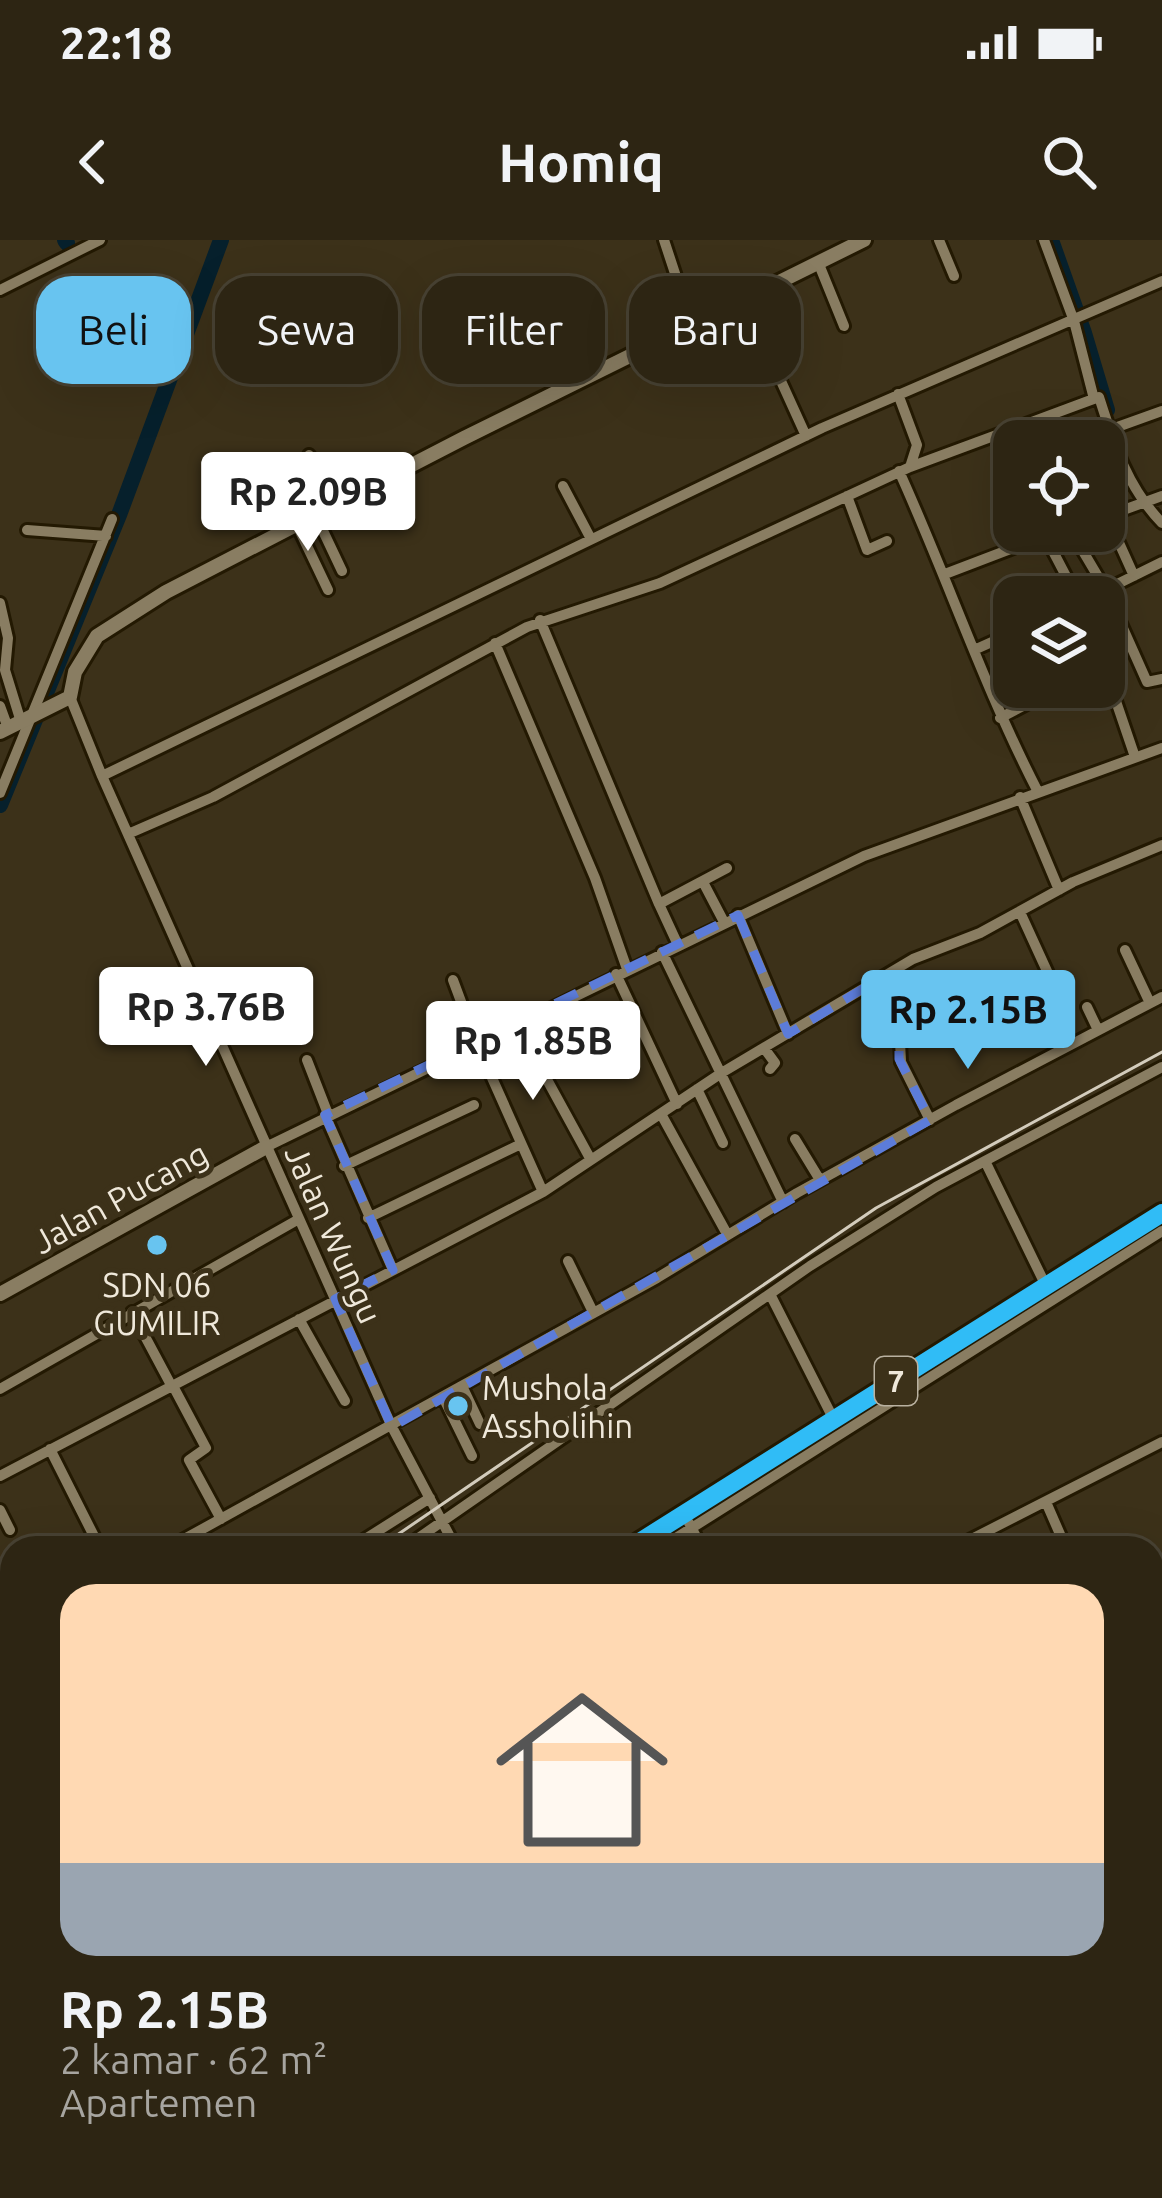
<!DOCTYPE html>
<html lang="id">
<head>
<meta charset="utf-8">
<style>
	:root { --surface:#2d2513; --page:#393121; --text:#f1f3f6; --muted:#a7a5a0; --line:#484233; --accent:#68c4f0 }
	body { margin:0; font-family:Ubuntu,sans-serif; background:var(--page); color:var(--text); height:100vh; display:flex; flex-direction:column; font-size:45px; white-space:nowrap }
	* { box-sizing:border-box; margin:0 }
	p { font-size:39px; color:var(--muted) }
	.icon { flex:none; width:66px; height:66px; fill:none; stroke:currentColor; stroke-width:2; stroke-linecap:round; stroke-linejoin:round }
	.map { position:relative; flex:1; overflow:hidden }
	.panel { position:absolute; left:0px; top:1296px; width:1164px; height:663px; display:flex; flex-direction:column; background:var(--surface); border-radius:36px 36px 0 0; box-shadow:0 12px 48px #0002,0 0 0 3px var(--line) }
	.panel>* { flex:none }
	.banner { position:absolute; left:36px; top:36px; width:1092px; height:108px; display:flex; gap:24px }
	.buttons { position:absolute; left:993px; top:180px; display:grid; gap:24px }
	.buttons a { display:grid; place-items:center; width:132px; height:132px; border-radius:24px; background:var(--surface); box-shadow:0 12px 48px #0002,0 0 0 3px var(--line); font-size:60px }
	.price { position:absolute; translate:-50% -102px; padding:0 27px; border-radius:12px; background:#fff; color:#222; font-size:39px; line-height:78px; filter:drop-shadow(0 3px 6px #0008) }
	.price::after { content:''; position:absolute; left:50%; top:72px; width:36px; height:27px; margin-left:-18px; background:inherit; clip-path:polygon(0 0,100% 0,50% 100%) }
	.price.current { background:var(--accent); color:#111 }
	ul { padding:0; list-style:none }
	li { display:grid; align-content:center; gap:24px; height:636px; padding:0 60px }
	li+li { border-top:3px solid var(--line) }
	li span { display:grid; place-items:center; height:372px; border-radius:36px; color:#555 }
	li>.icon { margin-inline-start:auto }
	span .icon { width:216px; height:216px; fill:#fffc; stroke-width:1 }
	li b { font-size:51px }
	.pill { padding:0 42px; border-radius:36px; background:var(--surface); box-shadow:0 12px 48px #0002,0 0 0 3px var(--line); font-size:42px; line-height:108px }
	.pill.current { background:var(--accent); color:#111 }
	.status { display:flex; justify-content:space-between; align-items:center; height:84px; padding:0 60px; background:var(--surface); direction:ltr }
	.status svg { height:33px; fill:currentColor }
	header { display:flex; justify-content:space-between; align-items:center; height:156px; padding:0 60px; background:var(--surface); font-size:54px; font-weight:700 }
	.map>svg:first-child { display:block }
	.lines { fill:none; stroke-linecap:round; stroke-linejoin:round }
	.river { stroke:#06202c; stroke-width:16 }
	.street-casing { stroke:#231902; stroke-width:16 }
	.secondary-casing { stroke:#231902; stroke-width:20 }
	.highway-casing { stroke:#231902; stroke-width:24 }
	.street { stroke:#897d62; stroke-width:10 }
	.secondary { stroke:#897d62; stroke-width:14 }
	.highway { stroke:#30bcf6; stroke-width:18 }
	.rail { stroke:#d3ccbc; stroke-width:3 }
	.marked { fill:none; stroke:#5c7cd9; stroke-width:9; stroke-dasharray:24 15; stroke-linejoin:round }
	.poi-dot { fill:#68c4f0; stroke:#3c3119; stroke-width:4.5 }
	.labels { text-anchor:middle; dominant-baseline:central; stroke-width:10; stroke-linejoin:round; paint-order:stroke }
	.shield { fill:#3c3119; stroke:#b9b1a0; stroke-width:3 }
	.shield-label { font-size:30px; font-weight:bold; fill:#efe8da }
	.street-label { font-size:33px; fill:#efe8da; stroke:#3c3119 }
	.poi-label { font-size:33px; fill:#efe8da; stroke:#3c3119 }
</style>
</head>
<body>
<div class="status"><b>22:18</b><svg viewBox="0 0 49 12"><path d="M0 12V9h3v3zM5 12V6h3v6zM10 12V3h3v9zM15 12V0h3v12zM26 1h20v11H26zM47 4h2v5h-2z"/></svg></div>
<header><svg class="icon" aria-label="back" viewBox="0 0 24 24"><path d="M15 5l-7 7 7 7"/></svg>Homiq<svg class="icon" aria-label="search" viewBox="0 0 24 24"><circle cx="10" cy="10" r="6"/><path d="M15 15l6 6"/></svg></header>
<div class="map">
<svg width="1162" height="1958" viewBox="0 0 1162 1958">
	<rect width="100%" height="100%" fill="#3c3119"/>
	<g class="lines">
		<!-- river -->
		<path class="river" d="M65,0L67,3
			M1051,0L1084,93L1107,170
			M0,565L119,275L221,0"/>
		<!-- street casing -->
		<g class="street-casing">
			<path id="street" d="M664,0L692,85
				M939,0L954,36
				M1044,0L1074,81L1094,159
				M818,22L844,86
				M767,48L760,79L772,104L771,119L806,196
				M0,50L100,0
				M1109,190L1162,171
				M309,215L337,265
				M910,227L1099,157C1114,204 1127,247 1162,283
				M899,231C947,337 984,447 1037,550
				M563,246L591,299
				M847,256L867,310L887,301
				M316,276L342,331
				M1107,276L1134,336
				M1104,277L1162,256
				M297,285L328,350
				M27,290L106,296
				M1071,291L1106,350L1147,442L1162,439
				M1045,296L1077,357
				M945,334L1058,291
				M1091,357L1162,322
				M0,363L8,398L5,430L21,482
				M540,380L659,664L727,628
				M495,403L595,638L627,729
				M974,410L1014,392
				M1104,426L1135,517
				M70,457L102,536L392,1187L456,1308
				M0,466L8,488
				M1000,478L1059,447
				M102,536L822,188L1162,41
				M0,553L112,279
				M1020,557L1059,650
				M128,594L213,557L527,387L660,343L910,227L917,205L898,154
				M703,642L724,682
				M659,664L678,705
				M1020,672L1052,742
				M738,675L788,794
				M1125,710L1150,763
				M662,712L783,962
				M616,734L677,864
				M879,739L899,781L901,822L930,880
				M453,740L476,802L543,952L723,832L913,719L980,693L1073,642L1162,605
				M1087,767L1098,790
				M516,783L591,920
				M764,808L775,823L770,829
				M307,820L328,874
				M697,849L723,903
				M661,874L727,994
				M325,875L393,1030
				M795,899L820,940
				M266,907L864,616L1162,508
				M985,921L1046,1046
				M344,926L474,865
				M368,978L521,904
				M568,1021L593,1072
				M770,1054L834,1180
				M132,1072L171,1145
				M299,1079L345,1161
				M172,1144L206,1208L189,1220L221,1279
				M462,1146L480,1184
				M0,1149L299,979
				M443,1157L472,1216
				M50,1209L100,1308
				M0,1236L543,952
				M1046,1262L1066,1308
				M0,1270L10,1290
				M689,1283L702,1308
				M168,1308L657,1038L797,953L956,865L1162,757
				M351,1308L430,1258
				M404,1308L810,1026L936,947L1162,827
				M660,1308L1162,991
				M954,1308L1162,1202
				M0,1360L12,1382
				M1152,1366L1162,1361
				M0,1402L12,1396
				M1152,1435L1162,1459
				M0,1505L12,1497
				M1152,1540L1162,1536
				M1152,1632L1162,1627
				M0,1756L12,1775
				M97,1947L103,1958
				M129,1947L136,1958
				M171,1947L178,1958
				M379,1947L384,1958
				M568,1947L574,1958
				M199,1958L223,1947"/>
		</g>
		<!-- secondary casing -->
		<g class="secondary-casing">
			<path id="secondary" d="M0,492L70,457L75,432L97,396L166,352L464,198L864,0
				M0,1054L266,907
				M468,1958L487,1947"/>
		</g>
		<!-- highway casing -->
		<g class="highway-casing">
			<path id="highway" d="M630,1308L1162,973
				M0,1726L12,1718
				M0,1741L12,1733"/>
		</g>
		<!-- street -->
		<use href="#street" class="street"/>
		<!-- secondary -->
		<use href="#secondary" class="secondary"/>
		<!-- highway -->
		<use href="#highway" class="highway"/>
		<!-- rail -->
		<path class="rail" d="M378,1308L876,968L1162,812
			M0,1569L12,1561"/>
	</g>
	<!-- marked area -->
	<path class="marked" d="M738,675L788,794L879,739L899,781V819L930,880L392,1187L335,1059L393,1030L325,875Z"/>
	<!-- markers -->
	<g class="poi-dot">
		<circle cx="157" cy="1005" r="12"/>
		<circle cx="458" cy="1166" r="12"/>
	</g>
	<g class="labels">
		<!-- shield labels -->
		<rect class="shield" x="875" y="1117" width="42" height="48" rx="9"/>
		<g class="shield-label">
			<text x="896" y="1141">7</text>
		</g>
		<!-- street labels -->
		<g class="street-label">
			<text transform="translate(120 957) rotate(-29)">Jalan Pucang</text>
			<text transform="translate(334 994) rotate(66)">Jalan Wungu</text>
		</g>
		<!-- poi labels -->
		<g class="poi-label">
			<text x="157" y="1044">SDN 06<tspan x="157" dy="38">GUMILIR</tspan></text>
			<text x="482" y="1147" text-anchor="start">Mushola<tspan x="482" dy="38">Assholihin</tspan></text>
		</g>
	</g>
</svg>
<div class="buttons">
<a><svg class="icon" aria-label="locate" viewBox="0 0 24 24"><circle cx="12" cy="12" r="6"/><path d="M12 2v4M12 18v4M2 12h4M18 12h4"/></svg></a>
<a><svg class="icon" aria-label="layers" viewBox="0 0 24 24"><path d="M12 4l9 5-9 5-9-5zM3 14l9 5 9-5"/></svg></a>
</div>
<b class="price" style="left:308px;top:314px">Rp 2.09B</b>
<b class="price" style="left:206px;top:829px">Rp 3.76B</b>
<b class="price current" style="left:968px;top:832px">Rp 2.15B</b>
<b class="price" style="left:533px;top:863px">Rp 1.85B</b>
<div class="banner">
<a class="pill current">Beli</a>
<a class="pill">Sewa</a>
<a class="pill">Filter</a>
<a class="pill">Baru</a>
</div>
<section class="panel">
<ul>
<li><span style="background:linear-gradient(#ffd9b3 75%,#9aa5b1 0)"><svg class="icon" aria-label="home" viewBox="0 0 24 24"><path d="M3 11l9-7 9 7M6 9v11h12V9"/></svg></span><div><b>Rp 2.15B</b><p>2 kamar · 62 m²</p><p>Apartemen</p></div></li>
</ul>
</section>
</div>
</body>
</html>
